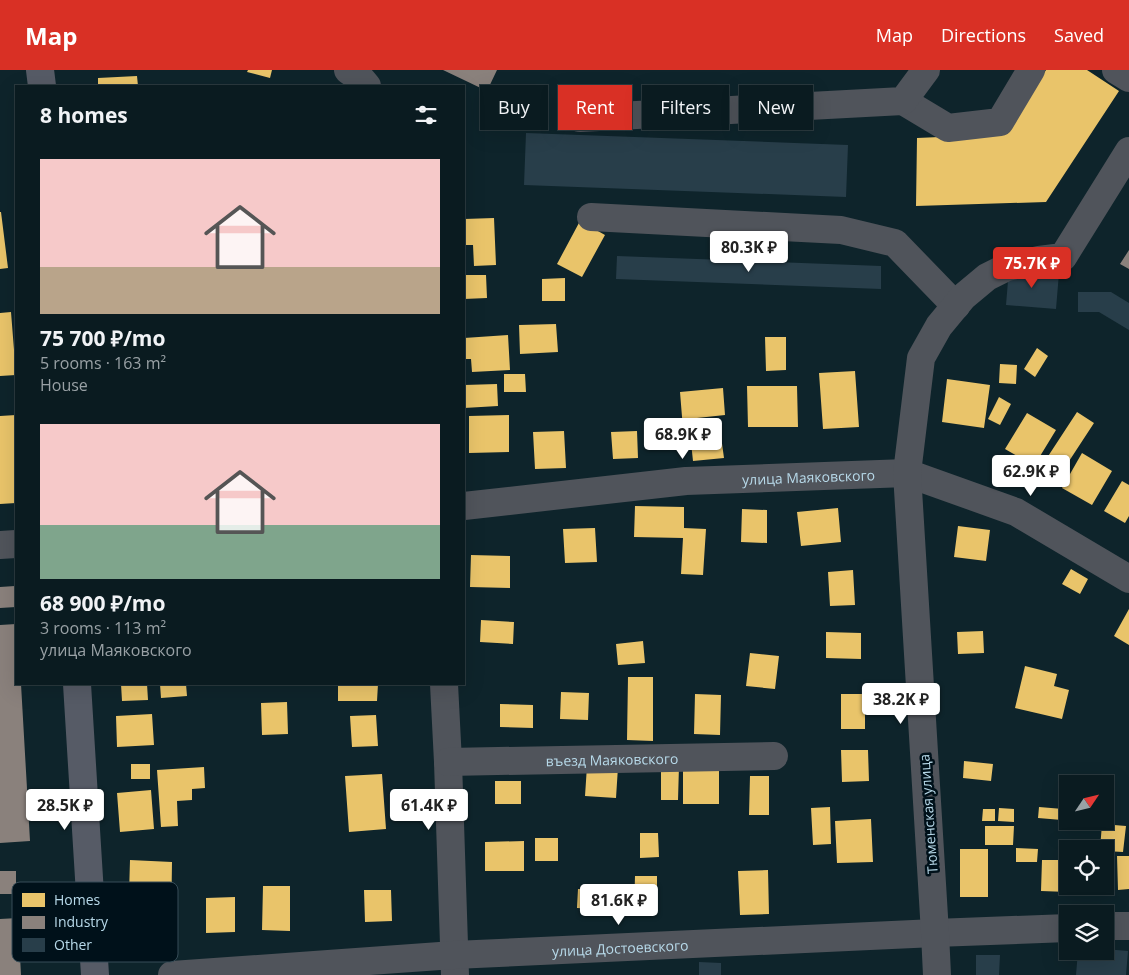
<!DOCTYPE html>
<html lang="en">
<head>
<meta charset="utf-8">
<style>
	:root { --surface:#0a1b20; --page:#18282d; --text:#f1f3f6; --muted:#99a1a5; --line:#2a393e; --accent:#d93025 }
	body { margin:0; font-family:"Open Sans",sans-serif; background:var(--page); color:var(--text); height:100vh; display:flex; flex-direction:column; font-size:19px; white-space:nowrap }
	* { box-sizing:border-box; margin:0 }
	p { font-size:16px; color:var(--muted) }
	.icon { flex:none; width:28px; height:28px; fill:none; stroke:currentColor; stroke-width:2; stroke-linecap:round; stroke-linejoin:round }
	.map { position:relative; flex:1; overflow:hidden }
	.details { position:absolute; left:15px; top:15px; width:450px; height:600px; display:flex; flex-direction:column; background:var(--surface); border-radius:0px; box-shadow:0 5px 20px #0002,0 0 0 1px var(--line) }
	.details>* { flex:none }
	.hud { position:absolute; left:480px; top:15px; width:475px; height:45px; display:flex; gap:10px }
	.needle { width:32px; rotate:55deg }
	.buttons { position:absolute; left:1059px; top:705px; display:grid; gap:10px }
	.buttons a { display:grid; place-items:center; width:55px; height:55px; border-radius:0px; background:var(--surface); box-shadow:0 5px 20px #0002,0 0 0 1px var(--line); font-size:25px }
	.price { position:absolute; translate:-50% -42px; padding:0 11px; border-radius:5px; background:#fff; color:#222; font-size:16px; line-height:32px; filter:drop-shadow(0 1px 2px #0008) }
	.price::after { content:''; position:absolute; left:50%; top:30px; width:15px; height:11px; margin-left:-8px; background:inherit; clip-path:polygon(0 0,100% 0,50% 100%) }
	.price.current { background:var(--accent); color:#fff }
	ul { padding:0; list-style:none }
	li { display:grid; align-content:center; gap:10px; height:265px; padding:0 25px }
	li span { display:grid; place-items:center; height:155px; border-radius:0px; color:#555 }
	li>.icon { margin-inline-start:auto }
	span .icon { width:90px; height:90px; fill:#fffc; stroke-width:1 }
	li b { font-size:21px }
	h2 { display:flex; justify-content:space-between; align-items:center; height:60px; padding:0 25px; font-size:21px }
	.chip { padding:0 18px; border-radius:0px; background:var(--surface); box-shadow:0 5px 20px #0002,0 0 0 1px var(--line); font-size:18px; line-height:45px }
	.chip.current { background:var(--accent); color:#fff }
	header { display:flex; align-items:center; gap:30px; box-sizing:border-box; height:70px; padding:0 25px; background:var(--accent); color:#fff }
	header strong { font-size:24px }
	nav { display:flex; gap:28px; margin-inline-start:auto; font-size:18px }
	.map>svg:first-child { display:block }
	.homes { fill:#e9c46a }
	.industry { fill:#8a817c }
	.building { fill:#283e4a }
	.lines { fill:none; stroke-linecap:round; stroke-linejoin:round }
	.minor { stroke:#50545b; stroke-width:28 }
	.major { stroke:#565b66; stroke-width:28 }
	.labels { text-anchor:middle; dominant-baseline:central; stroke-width:5; stroke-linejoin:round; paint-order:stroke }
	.street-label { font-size:14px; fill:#b7d9e9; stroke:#00111a }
	.key { fill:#00111a; stroke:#374d58; stroke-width:1 }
	.key-label { font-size:14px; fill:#b7d9e9 }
</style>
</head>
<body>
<header>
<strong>Map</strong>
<nav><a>Map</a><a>Directions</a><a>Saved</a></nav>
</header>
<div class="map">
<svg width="1129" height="905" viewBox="0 0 1129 905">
	<rect width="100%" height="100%" fill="#0e242b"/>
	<!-- homes -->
	<path class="homes" d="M248,0H272L270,8L247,2Z
		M1046,0H1087L1119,21L1046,132L916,136L917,68L1007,64Z
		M137,6L138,16H98V8Z
		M0,142H1L8,198L0,199Z
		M494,148L496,195L474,196L473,175H464V149Z
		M580,151L605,165L582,207L557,194Z
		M464,205H486L487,228L464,229Z
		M565,208V231H542V209Z
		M11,242L16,305L0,306V243Z
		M556,254L558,282L520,284L519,255Z
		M508,265L510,300L472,302L471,289H464V268Z
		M765,267H786V300L766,301Z
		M1037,278L1048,286L1035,307L1024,299Z
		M1000,294L1017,295L1016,314L999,313Z
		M855,301L859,357L823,359L819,303Z
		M504,304H525L526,322H504Z
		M947,309L990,315L984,358L942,352Z
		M497,314L498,336L464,338V315Z
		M747,316H797L798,357H748Z
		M723,318L725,345L697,348L698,358L683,359L680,322Z
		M999,327L1011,334L1000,355L988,349Z
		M1077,342L1094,353L1058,408L1041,397Z
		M1027,343L1056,360L1034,396L1005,379Z
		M16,345V433L0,434V346Z
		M509,345V382L469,383V346Z
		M720,359L724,388L693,391L690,363Z
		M564,361L566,398L535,399L533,362Z
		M637,361L638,388L613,389L611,362Z
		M1082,383L1112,401L1092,435L1062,418Z
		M1122,411L1129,415V446L1125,453L1104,441Z
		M635,436L684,437V458L706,459L703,505L681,504L683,468L634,467Z
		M838,438L841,472L801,476L797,442Z
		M742,439L767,440V473L741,472Z
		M958,456L990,460L986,491L954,487Z
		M595,458L597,492L565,493L563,459Z
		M471,485L510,486V518L470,517Z
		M1071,499L1088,509L1080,524L1062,514Z
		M853,500L855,535L830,536L828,502Z
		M1129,539V575L1114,566Z
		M481,550L514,552L513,574L480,572Z
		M983,561L984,583L958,584L957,562Z
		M826,562L861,563V589L826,588Z
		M643,571L645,593L618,595L616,574Z
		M750,583L779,586L775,619L746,616Z
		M1025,596L1057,604L1054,616L1069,620L1062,649L1015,638Z
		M628,607H653V671L627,670Z
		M121,614H147L148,630L122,631Z
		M160,614H186L187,626L161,628Z
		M338,614H378L377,631H338Z
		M561,622L589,623L588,650L560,649Z
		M695,624L721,625L720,665L694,664Z
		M841,624H865V659H841Z
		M287,632L288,664L262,665L261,633Z
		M500,634L533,635V658L500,657Z
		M152,644L154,675L117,677L116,646Z
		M376,645L378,676L352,677L350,646Z
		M841,680H868L869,711L842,712Z
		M964,691L993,694L991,711L963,708Z
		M131,694H150V709H131Z
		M683,695H719V734H683Z
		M587,696L618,697L616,728L585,726Z
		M661,696H679L678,730H661Z
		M204,697L205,718L192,719V730L177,731L178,756L161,757L157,700Z
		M382,704L386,759L349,762L345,706Z
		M750,706H769V745H749Z
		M495,711H521V734H495Z
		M151,720L154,759L120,762L117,723Z
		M830,737L831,774L813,775L811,738Z
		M1039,737L1063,739L1062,750L1038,748Z
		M999,738L1014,739V752L998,751Z
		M983,739H995V751H982Z
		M871,749L873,792L837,793L835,751Z
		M1102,754L1126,756L1123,782L1105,781V779H1100Z
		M985,756H1014L1013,775H985Z
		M640,763H658L659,787L640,788Z
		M535,768H558V791H535Z
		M524,771V801H485V772Z
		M1071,774H1095V779H1071Z
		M1016,778L1038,779L1037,792H1016Z
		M960,779H988V827H960Z
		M1117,786H1129V819L1118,820Z
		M130,790L172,792L171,859L128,860Z
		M1042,790H1068V822L1041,821Z
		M768,800L769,844L740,845L738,801Z
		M635,806H657V841H634Z
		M263,816H290V861L262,860Z
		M578,819L611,821L610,840L577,838Z
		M364,820H391L392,851L365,852Z
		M235,827V862L206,863V828Z"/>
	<!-- industry -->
	<path class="industry" d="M443,0H497L487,21Z
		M1129,180V199L1120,194Z
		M15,516L16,537L0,538V517Z
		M16,554V614H21L30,771L0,773V555Z
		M0,801H16V824H0Z
		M18,848L21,905H0V849Z"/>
	<!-- building -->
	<path class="building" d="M526,63L848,75L846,127L524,115Z
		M617,186L881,196V219L616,209Z
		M1009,199L1059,203L1056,239L1006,235Z
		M1078,222H1111L1129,233V260L1099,242H1078Z
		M1105,879L1128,881L1126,905H1076L1078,881H1105Z
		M976,885H1000L999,905H976Z
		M699,892L721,893V905H699Z"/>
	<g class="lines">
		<!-- minor -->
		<g class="minor">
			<path d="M348,0L362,10L367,16"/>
			<path d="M1116,0L1129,8"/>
			<path d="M903,31L948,58L1000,52L1031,0"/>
			<path d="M580,48L903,31L926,0"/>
			<path d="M591,147L841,160L895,173L956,236"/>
			<path id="s1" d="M464,436L686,411L907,403L1016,442L1129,509"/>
			<path d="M0,475L16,474"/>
			<path d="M444,614L448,692L455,905"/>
			<path id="s2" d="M448,692L774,686"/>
			<path d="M1105,856H1129"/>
			<path id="s3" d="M172,905L454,885L935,863L1068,858"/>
			<path d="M937,905L935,863L907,403L921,288L939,256L963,227L987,207L1007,197L1039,190L1063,187L1129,81"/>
		</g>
		<!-- major -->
		<path class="major" d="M40,0L42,16
			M77,614L95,905"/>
	</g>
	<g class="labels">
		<!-- street labels -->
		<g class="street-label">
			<text stroke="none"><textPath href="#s1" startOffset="346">улица Маяковского</textPath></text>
			<text stroke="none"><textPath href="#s2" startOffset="164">въезд Маяковского</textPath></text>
			<text transform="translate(928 744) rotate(-94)">Тюменская улица</text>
			<text stroke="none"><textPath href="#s3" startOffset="449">улица Достоевского</textPath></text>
		</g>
	</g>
	<!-- legend -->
	<rect x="12" y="812" width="166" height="80" rx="8" class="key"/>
	<rect x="22" y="823" width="23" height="14" fill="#e9c46a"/>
	<rect x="22" y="846" width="23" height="13" fill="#8a817c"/>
	<rect x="22" y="868" width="23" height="14" fill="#283e4a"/>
	<g class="key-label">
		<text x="54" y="835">Homes</text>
		<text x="54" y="857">Industry</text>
		<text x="54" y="880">Other</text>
	</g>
</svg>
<div class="buttons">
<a><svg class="needle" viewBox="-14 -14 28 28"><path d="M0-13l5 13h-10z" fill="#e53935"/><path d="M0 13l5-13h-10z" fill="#99a1a5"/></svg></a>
<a><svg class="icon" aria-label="locate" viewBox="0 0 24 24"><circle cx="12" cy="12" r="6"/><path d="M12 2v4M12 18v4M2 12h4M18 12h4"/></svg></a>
<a><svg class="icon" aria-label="layers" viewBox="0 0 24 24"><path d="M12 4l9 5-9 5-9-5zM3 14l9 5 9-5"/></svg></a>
</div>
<b class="price" style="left:749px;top:203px">80.3K ₽</b>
<b class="price current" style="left:1032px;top:219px">75.7K ₽</b>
<b class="price" style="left:683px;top:390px">68.9K ₽</b>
<b class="price" style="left:1031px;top:427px">62.9K ₽</b>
<b class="price" style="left:901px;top:655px">38.2K ₽</b>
<b class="price" style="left:65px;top:761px">28.5K ₽</b>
<b class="price" style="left:429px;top:761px">61.4K ₽</b>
<b class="price" style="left:619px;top:856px">81.6K ₽</b>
<div class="hud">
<a class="chip">Buy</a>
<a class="chip current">Rent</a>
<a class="chip">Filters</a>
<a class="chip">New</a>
</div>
<section class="details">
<h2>8 homes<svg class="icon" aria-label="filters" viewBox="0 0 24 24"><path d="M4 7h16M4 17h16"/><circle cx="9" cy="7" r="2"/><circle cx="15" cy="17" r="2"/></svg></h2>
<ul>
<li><span style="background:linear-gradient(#f6c9c9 70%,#b9a48a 0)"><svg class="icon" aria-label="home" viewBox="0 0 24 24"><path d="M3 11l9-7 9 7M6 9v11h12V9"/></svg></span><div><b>75 700 ₽/mo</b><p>5 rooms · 163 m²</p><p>House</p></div></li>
<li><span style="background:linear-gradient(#f6c9c9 65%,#7fa58c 0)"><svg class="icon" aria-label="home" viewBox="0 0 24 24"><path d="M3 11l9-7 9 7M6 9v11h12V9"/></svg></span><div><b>68 900 ₽/mo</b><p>3 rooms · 113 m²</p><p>улица Маяковского</p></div></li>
</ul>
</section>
</div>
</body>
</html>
